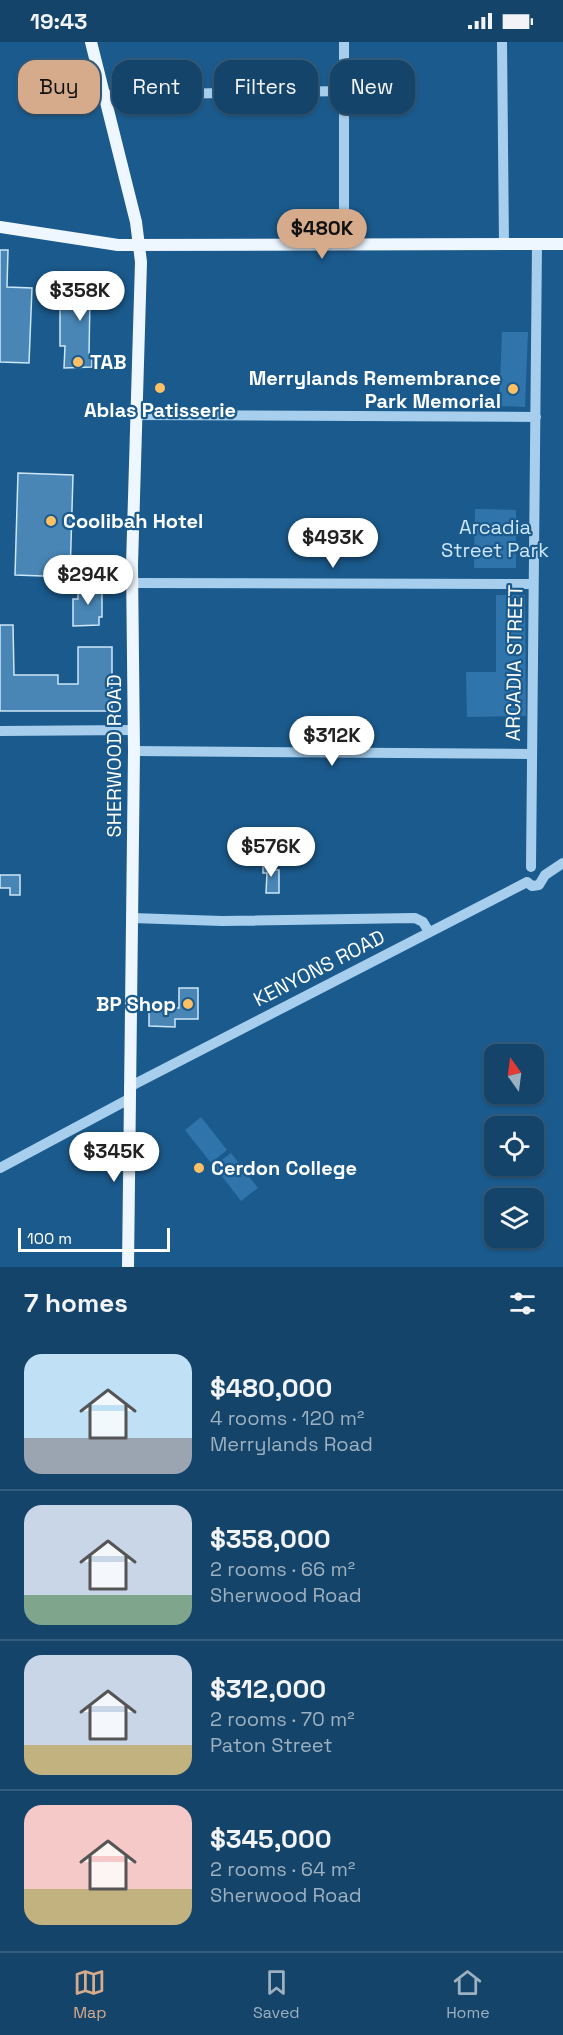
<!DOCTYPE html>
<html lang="en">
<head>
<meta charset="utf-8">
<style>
	:root { --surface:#144469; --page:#1d4b6f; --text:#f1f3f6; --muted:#9db0c0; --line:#335c7d; --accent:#d6ab8b }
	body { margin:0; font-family:"Space Grotesk",sans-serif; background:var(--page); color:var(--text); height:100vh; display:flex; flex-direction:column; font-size:22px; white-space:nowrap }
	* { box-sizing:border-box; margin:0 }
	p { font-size:20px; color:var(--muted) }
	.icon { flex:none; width:33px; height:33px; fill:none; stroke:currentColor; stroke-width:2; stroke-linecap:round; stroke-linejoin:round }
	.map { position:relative; height:1225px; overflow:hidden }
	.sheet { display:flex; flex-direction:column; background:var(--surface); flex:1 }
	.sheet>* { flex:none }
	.top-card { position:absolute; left:18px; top:18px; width:528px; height:54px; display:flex; gap:12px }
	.needle { width:39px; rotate:346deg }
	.controls { position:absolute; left:484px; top:1002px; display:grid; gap:12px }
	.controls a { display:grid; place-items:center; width:60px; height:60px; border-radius:12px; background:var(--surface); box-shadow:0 2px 4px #0004,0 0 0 2px var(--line); font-size:30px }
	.scale { position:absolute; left:18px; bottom:15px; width:152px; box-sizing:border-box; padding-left:6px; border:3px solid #fff; border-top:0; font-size:16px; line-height:21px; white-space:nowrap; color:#fff; -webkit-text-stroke:4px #1b5a8c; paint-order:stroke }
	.price { position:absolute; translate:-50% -51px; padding:0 14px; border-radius:21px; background:#fff; color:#222; font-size:20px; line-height:39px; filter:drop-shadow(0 2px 3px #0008) }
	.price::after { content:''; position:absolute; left:50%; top:36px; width:18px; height:14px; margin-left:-9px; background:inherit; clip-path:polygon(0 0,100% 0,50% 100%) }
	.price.on { background:var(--accent); color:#111 }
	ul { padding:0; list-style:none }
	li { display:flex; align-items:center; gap:18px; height:150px; padding:0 24px }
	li+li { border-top:2px solid var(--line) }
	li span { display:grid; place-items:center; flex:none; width:168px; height:120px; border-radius:18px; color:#555 }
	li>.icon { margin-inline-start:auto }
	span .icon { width:72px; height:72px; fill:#fffc; stroke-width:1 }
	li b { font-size:26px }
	h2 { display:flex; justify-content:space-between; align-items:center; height:72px; padding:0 24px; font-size:26px }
	.chip { padding:0 21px; border-radius:18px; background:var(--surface); box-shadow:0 2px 4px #0004,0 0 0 2px var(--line); font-size:21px; line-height:54px }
	.chip.on { background:var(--accent); color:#111 }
	.status { display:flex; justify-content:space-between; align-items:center; height:42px; padding:0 30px; background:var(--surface); direction:ltr }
	.status svg { height:16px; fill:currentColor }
	.tab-bar { display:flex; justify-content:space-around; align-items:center; height:84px; border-top:2px solid var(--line); background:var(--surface); font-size:16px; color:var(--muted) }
	.tab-bar a { display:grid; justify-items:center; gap:3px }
	.tab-bar .on { color:var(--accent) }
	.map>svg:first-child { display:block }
	.green { fill:#2f74aa }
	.building { fill:#4986b6; stroke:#cde6f9; stroke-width:1.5 }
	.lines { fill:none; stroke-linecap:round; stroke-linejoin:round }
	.minor { stroke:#a7cfed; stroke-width:10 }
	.major { stroke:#eef6ff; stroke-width:12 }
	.poi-dot { fill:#fec065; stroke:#1b5a8c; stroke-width:2 }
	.labels { text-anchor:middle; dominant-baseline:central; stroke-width:4.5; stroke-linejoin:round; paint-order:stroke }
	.poi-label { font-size:20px; font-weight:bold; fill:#fff; stroke:#1b5a8c; text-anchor:start }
	.park-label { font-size:20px; fill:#cde6f9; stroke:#1b5a8c }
	.street-label { font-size:20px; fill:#fff; stroke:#1b5a8c }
</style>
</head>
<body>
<div class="status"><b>19:43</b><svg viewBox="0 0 49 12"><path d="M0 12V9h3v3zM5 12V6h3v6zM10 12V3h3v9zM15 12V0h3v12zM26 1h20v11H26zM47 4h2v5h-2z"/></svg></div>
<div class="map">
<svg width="563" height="1225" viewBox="0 0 563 1225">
	<rect width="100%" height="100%" fill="#1b5a8c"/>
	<!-- green -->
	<path class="green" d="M502,290H528L525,365L499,364Z
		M475,467L516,468V526H474Z
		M496,553H525L526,674L467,675L466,630H496Z
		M201,1075L227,1108L211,1121L185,1088Z
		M231,1111L258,1146L241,1159L214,1124Z"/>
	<!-- building -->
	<path class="building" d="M0,208H8L7,245L32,246L29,321L0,320Z
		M75,236L109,237V253H90L89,314H92V325L64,326L65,304H60V261H75Z
		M18,431L73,433L70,535L15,533Z
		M102,544V575H99V583L73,584V557H78V545Z
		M0,583H13L14,633H58V642H78V605H112V669H0Z
		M263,818L272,819V828H279V851H266L267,831H263Z
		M0,833H20V853H10V846H0Z
		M179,946H198V977H175V985L149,984V965L179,966Z"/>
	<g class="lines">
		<!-- minor -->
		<path class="minor" d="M344,0V203
			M502,0L504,202
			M103,53L344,49
			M135,373L536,375
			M132,541L533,542
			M0,689L134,688
			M134,709L530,712
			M531,825L537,202
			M545,833L563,821
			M527,840L532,844L539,843L545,833
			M132,876L222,879L415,876L423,880L429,890
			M129,1045L527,840
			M0,1126L129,1057"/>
		<!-- major -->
		<path class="major" d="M91,0L136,180L141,220L132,523L134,709L128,1225
			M0,185L118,203L563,202"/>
	</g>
	<!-- markers -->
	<g class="poi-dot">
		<circle cx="78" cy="320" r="6"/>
		<circle cx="160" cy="346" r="6"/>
		<circle cx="513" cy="347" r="6"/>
		<circle cx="51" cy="479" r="6"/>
		<circle cx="188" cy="962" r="6"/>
		<circle cx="199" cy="1126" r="6"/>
	</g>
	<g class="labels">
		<!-- poi labels -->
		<g class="poi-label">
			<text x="90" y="320">TAB</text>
			<text x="501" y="336" text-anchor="end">Merrylands Remembrance<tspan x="501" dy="23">Park Memorial</tspan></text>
			<text x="160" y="368" text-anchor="middle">Ablas Patisserie</text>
			<text x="63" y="479">Coolibah Hotel</text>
			<text x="176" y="962" text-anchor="end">BP Shop</text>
			<text x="211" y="1126">Cerdon College</text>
		</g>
		<!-- park labels -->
		<g class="park-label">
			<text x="495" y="485">Arcadia<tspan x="495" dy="23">Street Park</tspan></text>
		</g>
		<!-- street labels -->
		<g class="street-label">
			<text transform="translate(514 621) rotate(-89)">ARCADIA STREET</text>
			<text transform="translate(114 714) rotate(-90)">SHERWOOD ROAD</text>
			<text transform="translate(319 926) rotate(-27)">KENYONS ROAD</text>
		</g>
	</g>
</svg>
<div class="controls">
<a><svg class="needle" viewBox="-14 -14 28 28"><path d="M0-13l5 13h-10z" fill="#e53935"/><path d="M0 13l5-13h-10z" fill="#9db0c0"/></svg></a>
<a><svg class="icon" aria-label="locate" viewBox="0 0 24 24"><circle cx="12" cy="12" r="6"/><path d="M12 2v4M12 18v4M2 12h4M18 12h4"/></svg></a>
<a><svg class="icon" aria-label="layers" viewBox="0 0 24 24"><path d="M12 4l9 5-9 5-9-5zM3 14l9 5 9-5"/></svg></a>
</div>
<div class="scale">100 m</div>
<b class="price on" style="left:322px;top:218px">$480K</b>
<b class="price" style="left:80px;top:280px">$358K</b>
<b class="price" style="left:333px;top:527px">$493K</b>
<b class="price" style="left:88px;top:564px">$294K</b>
<b class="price" style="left:332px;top:725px">$312K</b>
<b class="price" style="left:271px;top:836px">$576K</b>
<b class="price" style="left:114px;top:1141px">$345K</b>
<div class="top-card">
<a class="chip on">Buy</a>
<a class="chip">Rent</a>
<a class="chip">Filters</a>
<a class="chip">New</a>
</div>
</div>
<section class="sheet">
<h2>7 homes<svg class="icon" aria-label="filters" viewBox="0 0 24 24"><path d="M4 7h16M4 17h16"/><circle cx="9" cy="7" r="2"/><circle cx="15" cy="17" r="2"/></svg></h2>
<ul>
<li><span style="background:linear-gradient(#bfe0f5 70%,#9aa5b1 0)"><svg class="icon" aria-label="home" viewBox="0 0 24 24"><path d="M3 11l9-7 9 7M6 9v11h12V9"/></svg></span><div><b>$480,000</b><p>4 rooms · 120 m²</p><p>Merrylands Road</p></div></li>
<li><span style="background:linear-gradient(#c9d6e8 75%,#7fa58c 0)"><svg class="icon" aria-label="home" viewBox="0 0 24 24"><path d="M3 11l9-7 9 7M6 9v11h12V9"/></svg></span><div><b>$358,000</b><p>2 rooms · 66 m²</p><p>Sherwood Road</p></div></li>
<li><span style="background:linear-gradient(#c9d6e8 75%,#c2b280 0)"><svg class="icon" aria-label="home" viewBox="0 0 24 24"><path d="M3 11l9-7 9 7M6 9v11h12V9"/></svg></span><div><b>$312,000</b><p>2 rooms · 70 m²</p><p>Paton Street</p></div></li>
<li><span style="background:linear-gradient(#f6c9c9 70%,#c2b280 0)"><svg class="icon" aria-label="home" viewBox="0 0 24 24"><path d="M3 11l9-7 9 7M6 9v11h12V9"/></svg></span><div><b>$345,000</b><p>2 rooms · 64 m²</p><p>Sherwood Road</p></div></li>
</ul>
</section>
<nav class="tab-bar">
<a class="on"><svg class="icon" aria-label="map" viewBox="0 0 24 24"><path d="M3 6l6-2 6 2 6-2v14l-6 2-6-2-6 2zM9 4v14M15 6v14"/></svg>Map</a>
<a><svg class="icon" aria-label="saved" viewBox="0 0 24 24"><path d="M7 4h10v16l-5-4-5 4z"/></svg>Saved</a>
<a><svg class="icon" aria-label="home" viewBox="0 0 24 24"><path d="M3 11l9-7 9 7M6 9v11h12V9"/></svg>Home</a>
</nav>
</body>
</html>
